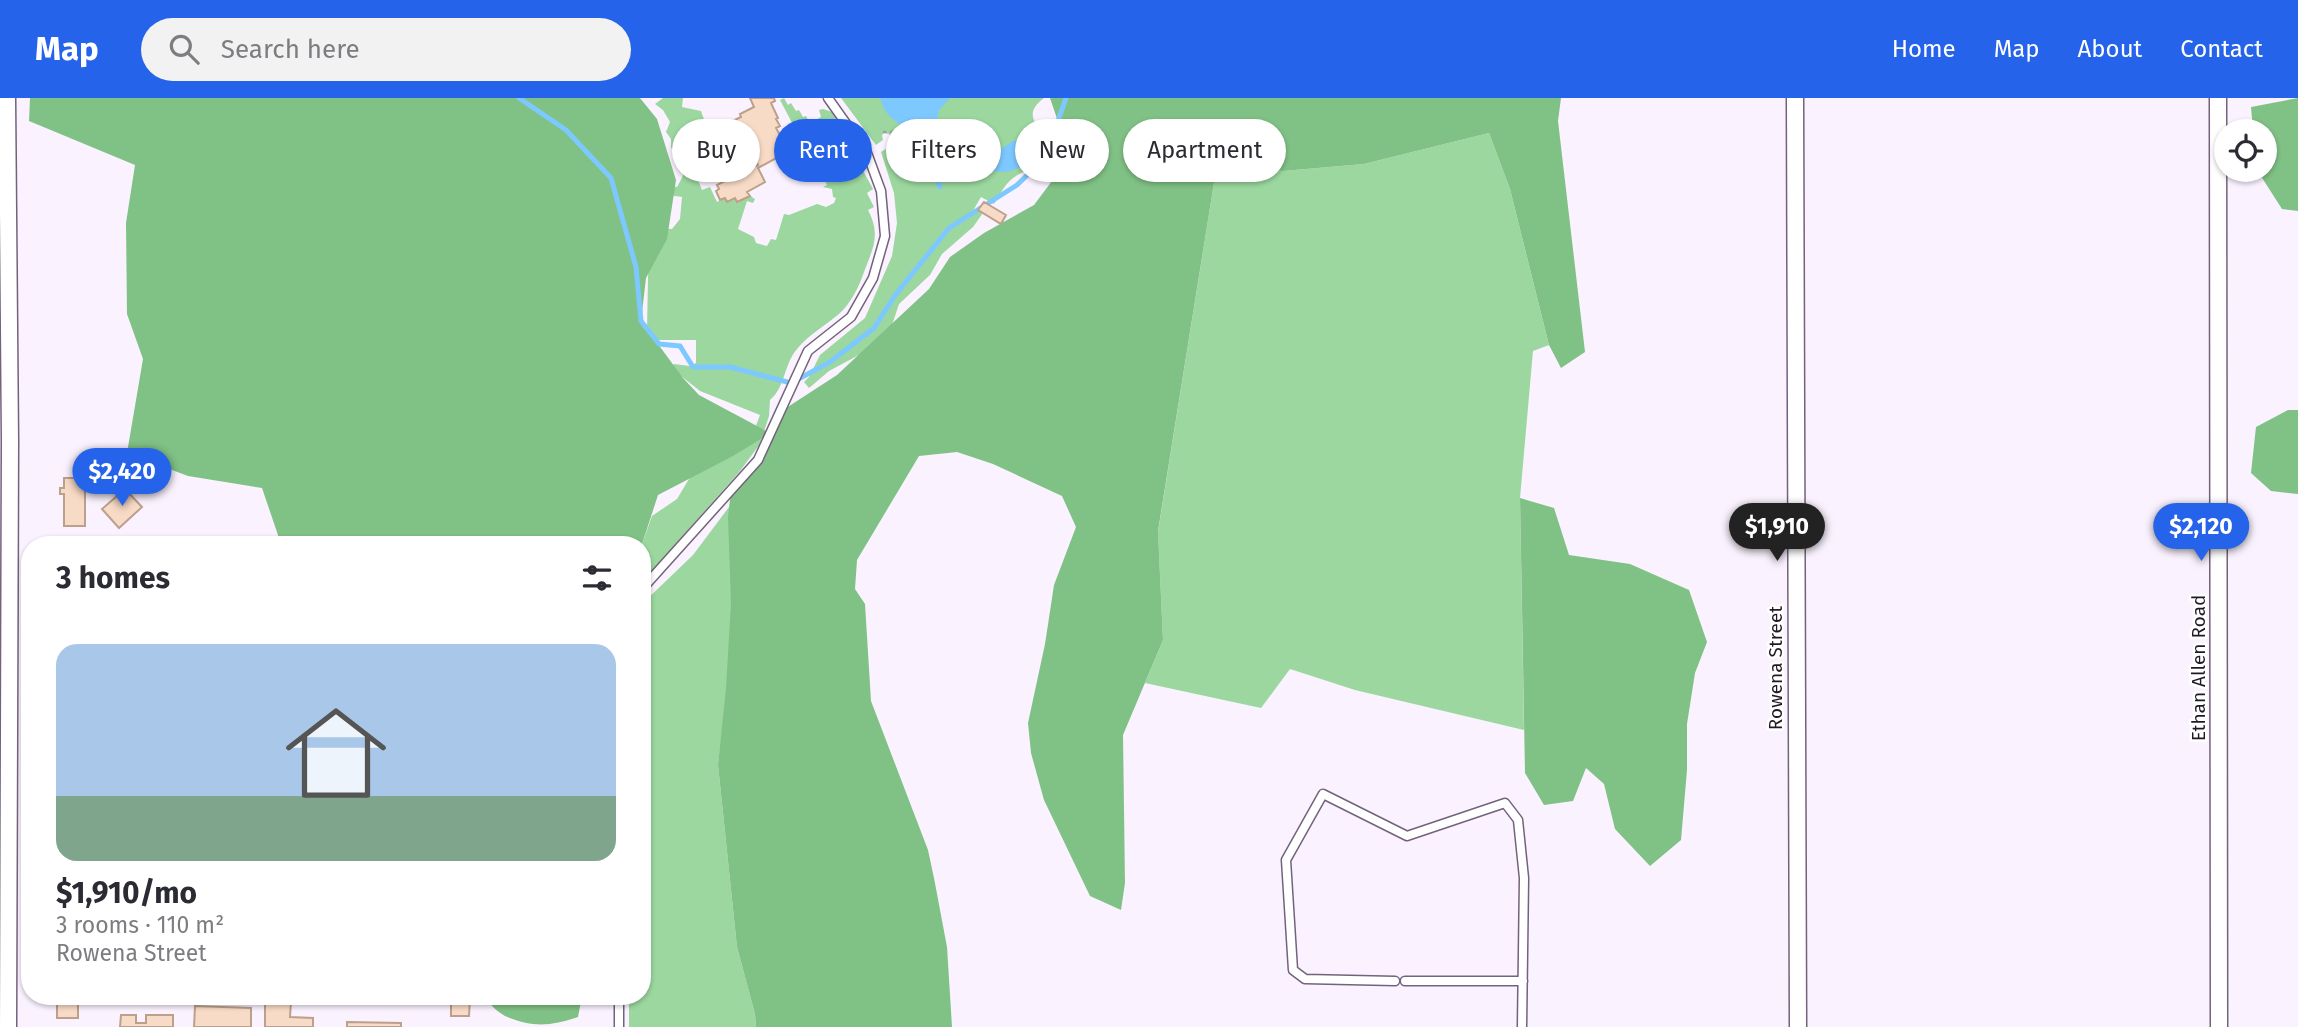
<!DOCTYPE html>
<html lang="en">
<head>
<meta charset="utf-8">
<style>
	:root { --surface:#fff; --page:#f2f2f3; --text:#2b2b33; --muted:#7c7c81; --accent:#2563eb }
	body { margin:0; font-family:"Fira Sans",sans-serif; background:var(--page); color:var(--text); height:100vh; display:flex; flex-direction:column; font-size:26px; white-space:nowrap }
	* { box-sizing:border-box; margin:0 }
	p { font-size:23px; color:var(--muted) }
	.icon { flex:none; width:38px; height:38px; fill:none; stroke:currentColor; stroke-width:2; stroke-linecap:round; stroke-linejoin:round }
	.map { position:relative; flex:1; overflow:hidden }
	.details { position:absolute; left:21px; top:438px; width:630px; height:469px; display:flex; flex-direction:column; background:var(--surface); border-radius:28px; box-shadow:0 2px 5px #0004 }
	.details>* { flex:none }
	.banner { position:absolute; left:672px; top:21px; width:665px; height:63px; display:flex; gap:14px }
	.buttons { position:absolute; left:2214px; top:21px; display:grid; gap:14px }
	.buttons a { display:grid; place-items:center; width:63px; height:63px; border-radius:50%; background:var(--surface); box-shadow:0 2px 5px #0004; font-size:35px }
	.price { position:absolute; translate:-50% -60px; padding:0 16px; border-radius:24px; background:var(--accent); color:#fff; font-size:23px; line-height:46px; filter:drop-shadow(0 2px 4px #0008) }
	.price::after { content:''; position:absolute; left:50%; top:42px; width:21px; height:16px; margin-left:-10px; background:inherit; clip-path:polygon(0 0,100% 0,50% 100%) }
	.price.active { background:#222; color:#fff }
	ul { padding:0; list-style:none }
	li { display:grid; align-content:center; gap:14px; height:371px; padding:0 35px }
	li span { display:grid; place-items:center; height:217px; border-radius:21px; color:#555 }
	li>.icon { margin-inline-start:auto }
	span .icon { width:126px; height:126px; fill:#fffc; stroke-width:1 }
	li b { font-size:30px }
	h2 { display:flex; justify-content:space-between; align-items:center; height:84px; padding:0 35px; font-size:30px }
	.tag { padding:0 24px; border-radius:32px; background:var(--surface); box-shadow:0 2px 5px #0004; font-size:24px; line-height:63px }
	.tag.active { background:var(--accent); color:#fff }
	header { display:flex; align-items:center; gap:42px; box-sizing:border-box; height:98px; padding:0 35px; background:var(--accent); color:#fff }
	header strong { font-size:33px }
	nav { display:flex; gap:38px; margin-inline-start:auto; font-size:24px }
	.search { width:490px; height:63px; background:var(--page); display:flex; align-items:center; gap:18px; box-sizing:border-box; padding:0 24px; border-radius:38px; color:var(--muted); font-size:26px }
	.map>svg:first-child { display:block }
	.green { fill:#9bd79f }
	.forest { fill:#80c185 }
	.water { fill:#7dc8ff }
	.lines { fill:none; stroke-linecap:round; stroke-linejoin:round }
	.stream { stroke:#7dc8ff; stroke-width:5 }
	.building { fill:#f8dbc6; stroke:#bca08b; stroke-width:2 }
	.service-casing { stroke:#73627c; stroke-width:11 }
	.minor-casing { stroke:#73627c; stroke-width:19 }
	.path { stroke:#a39ca7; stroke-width:2.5; stroke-dasharray:3.5 3.5; stroke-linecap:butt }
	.service { stroke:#fff; stroke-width:8 }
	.minor { stroke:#fff; stroke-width:16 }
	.labels { text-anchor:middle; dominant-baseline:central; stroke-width:5; stroke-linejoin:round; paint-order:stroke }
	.street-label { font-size:19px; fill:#201924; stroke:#fff }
</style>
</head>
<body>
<header>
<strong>Map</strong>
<div class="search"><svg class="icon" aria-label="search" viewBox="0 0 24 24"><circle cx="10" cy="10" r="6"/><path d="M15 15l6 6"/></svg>Search here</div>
<nav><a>Home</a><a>Map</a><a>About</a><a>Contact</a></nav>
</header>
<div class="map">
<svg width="2298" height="929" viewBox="0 0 2298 929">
	<rect width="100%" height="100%" fill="#faf2fe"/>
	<!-- green -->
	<path class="green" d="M663,0H683L682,9L701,13L705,24L690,33L687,48L692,64L705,72L696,77L702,92L710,89L717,104L725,100L727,104L735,100L737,104L750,98L755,101L753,105L747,103L738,131L754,139L756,145L767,148L771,141L776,142L784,116L789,117L817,106L826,109L834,105L836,100L833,99L832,91L823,89L827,87L820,73H814L820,70L815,61L810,63L808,59L811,57L809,53L812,51L809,44L805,45L803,41L815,35L811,27L798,36L780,2L784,0L788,7L791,5L796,13L799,12L803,19L806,18L810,25L821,19L819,12L823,11L832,14L853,53L849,56L857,70L861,69L873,91L867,95L874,109L868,112C881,137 873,150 864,174C859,189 851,205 839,216C826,227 808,237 797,251C784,266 785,290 770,302L769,318L760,346L740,373L642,484V446L652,418L677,401L689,381L706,364L754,333L760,317L700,293L671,270L674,266L690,268L696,265V242H655L647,231L649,130L672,131L680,121L682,99L668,97L665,86L677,89C684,77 687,70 683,57L671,50V41L666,34L670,24L663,12L655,6Z
		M841,0H1044C1021,17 1038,29 1052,44C1043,73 1035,66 1016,78C1006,84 1000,96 994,106L981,99L974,111L983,115L973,129L942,156L930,177L899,206L889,236L883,244L829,273L809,290L804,284L809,279L820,257L865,220L892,158L897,125L894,95L881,54L887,50L892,55L895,54V43L889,36L884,35L882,37L883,42L876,47Z
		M1489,35L1510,91L1549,247L1533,253L1520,400L1524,632L1355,592L1290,571L1261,610L1145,585L1163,542L1158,434L1217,66L1283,73L1364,66Z
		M741,393L751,395L718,667L737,849L755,916L756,929H629V898H642V506L693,457Z"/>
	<!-- forest -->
	<path class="forest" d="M30,0H640L657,21L676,82L667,141L646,180L641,223L683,280L699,297L770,335L780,314L837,277L929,191L950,159L984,135L1034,107L1058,75L1066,47L1050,0H1561L1558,23L1585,254L1561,270L1549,247L1510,91L1489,35L1364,66L1283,73L1217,66L1158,433L1163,542L1123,637L1125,785L1121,812L1090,798L1044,702L1031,655L1028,625L1045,546L1054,487L1076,429L1062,398L993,366L957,354L919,358L857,462L855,491L865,506L871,603L928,752L934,780L947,849L952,929H756L755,916L737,849L718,667L726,590L731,505L728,419L731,393L758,362L769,336L733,358L658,397L642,446H267L279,440L262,390L188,378L127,355L143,261L127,216L126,125L135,67L29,23Z
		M2298,0V113L2282,111L2257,72H2264V33H2253L2251,9Z
		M2288,312H2298V396L2271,393L2251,375L2256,329Z
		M1520,400L1554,410L1569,457L1630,466L1689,492L1707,544L1695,575L1687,626V672L1681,742L1650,768L1615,731L1604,686L1586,670L1573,703L1544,707L1525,675Z
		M486,898H582L578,919C548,929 532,929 505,918C495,912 491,908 486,898Z"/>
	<!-- water -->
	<path class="water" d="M880,0H950L939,12L936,26L931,34L925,33L922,37C902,28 886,22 880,0Z
		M1013,43H1025L1031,50C1030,70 1010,76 993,73L988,68L989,59Z"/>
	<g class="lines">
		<!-- stream -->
		<path class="stream" d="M519,0L566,32L611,80L636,169L641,223L659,246L680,248L693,269H730L791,285L830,264L874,230L896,196L949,130L1017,87L1045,60L1066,0
			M926,33L930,66L940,89"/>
	</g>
	<!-- building -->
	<path class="building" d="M750,0H774L775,3L771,5L778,20L776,21L780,28L776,30L789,53L758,70L765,84L747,94L750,98L737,104L735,100L727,104L725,100L720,102L716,93L719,91L717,87L725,83L724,79L737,72L739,75L758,67L752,56L742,53L734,57L733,54H727L710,62L702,61L695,51L704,47L703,42L724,32L722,28L741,19L740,16L754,9Z
		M984,104L1006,117L1001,126L978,112Z
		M64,380H85V428H64V396H60V390H64Z
		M125,391L142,409L119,430L102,411Z
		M47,898H78V920H57V900H47Z
		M451,898L470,899L469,918H451Z
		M265,904H291L290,919L313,920V929H265Z
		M195,908L251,910V929H194Z
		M121,917H136V925H146V917H173V929H120Z
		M347,924L401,925V929H347Z"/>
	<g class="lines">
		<!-- service casing -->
		<g class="service-casing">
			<path id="service" d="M642,491L758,362L808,253L851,219L873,180L885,138L881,93L867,55L828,0
				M1395,883L1305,881L1293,872L1286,762L1323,696L1407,738L1505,705L1518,722L1524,780L1522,929
				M1405,883H1523
				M619,898V929"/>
		</g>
		<!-- minor casing -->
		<g class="minor-casing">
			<path id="minor" d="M7,0L10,343L8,929
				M1795,0L1798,929
				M2218,0L2219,929"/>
		</g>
		<!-- path -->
		<path class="path" d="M883,34H896
			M893,52L896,54L902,44"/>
		<!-- service -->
		<use href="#service" class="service"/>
		<!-- minor -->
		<use href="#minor" class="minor"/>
	</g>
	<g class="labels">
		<!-- street labels -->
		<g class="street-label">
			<text transform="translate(1775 570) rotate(-90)">Rowena Street</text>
			<text transform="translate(2198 570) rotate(-90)">Ethan Allen Road</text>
		</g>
	</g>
</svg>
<div class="buttons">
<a><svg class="icon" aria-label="locate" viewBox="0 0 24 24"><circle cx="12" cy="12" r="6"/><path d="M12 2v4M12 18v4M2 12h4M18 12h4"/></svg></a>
</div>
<b class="price" style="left:122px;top:410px">$2,420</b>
<b class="price active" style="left:1777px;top:465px">$1,910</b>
<b class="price" style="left:2201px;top:465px">$2,120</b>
<div class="banner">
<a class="tag">Buy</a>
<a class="tag active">Rent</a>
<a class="tag">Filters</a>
<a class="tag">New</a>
<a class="tag">Apartment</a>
</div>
<section class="details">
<h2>3 homes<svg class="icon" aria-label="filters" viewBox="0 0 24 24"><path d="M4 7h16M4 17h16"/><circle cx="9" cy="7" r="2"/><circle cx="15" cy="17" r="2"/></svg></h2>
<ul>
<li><span style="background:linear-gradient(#a9c7e8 70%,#7fa58c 0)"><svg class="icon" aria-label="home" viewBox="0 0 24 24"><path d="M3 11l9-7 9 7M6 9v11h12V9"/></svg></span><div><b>$1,910/mo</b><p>3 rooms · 110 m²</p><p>Rowena Street</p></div></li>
</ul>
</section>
</div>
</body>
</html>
